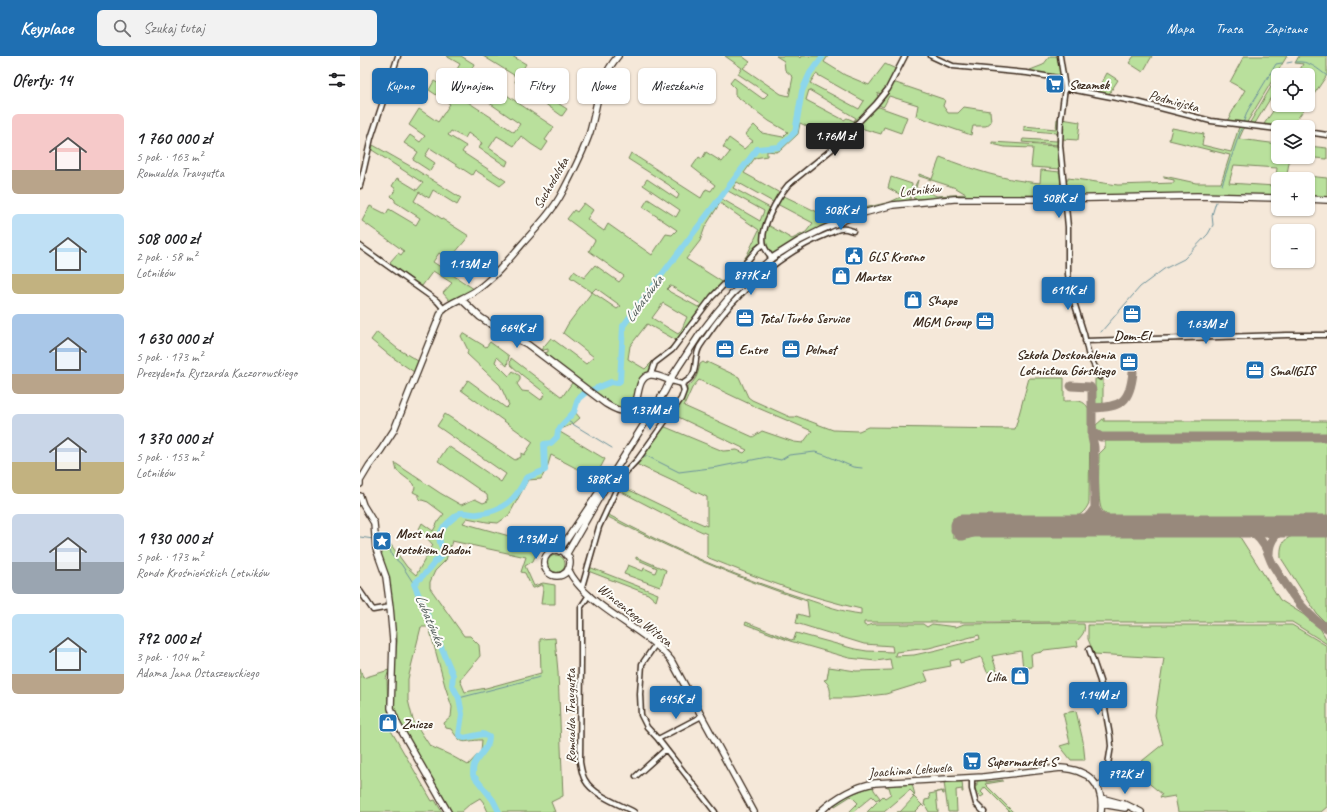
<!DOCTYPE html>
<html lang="pl">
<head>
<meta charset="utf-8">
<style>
	:root { --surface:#fff; --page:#f2f2f2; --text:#202124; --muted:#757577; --accent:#1f6fb2 }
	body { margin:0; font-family:Caveat,sans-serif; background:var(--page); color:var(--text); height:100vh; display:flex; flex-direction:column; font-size:15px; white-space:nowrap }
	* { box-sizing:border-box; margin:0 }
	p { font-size:13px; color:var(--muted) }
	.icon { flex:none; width:22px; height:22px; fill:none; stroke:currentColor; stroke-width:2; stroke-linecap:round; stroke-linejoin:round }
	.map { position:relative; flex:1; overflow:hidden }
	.details { display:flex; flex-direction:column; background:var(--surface); width:360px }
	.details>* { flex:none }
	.banner { position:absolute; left:12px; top:12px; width:380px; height:36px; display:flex; gap:8px }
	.tools { position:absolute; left:911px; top:12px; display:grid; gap:8px }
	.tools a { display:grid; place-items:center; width:44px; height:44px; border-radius:6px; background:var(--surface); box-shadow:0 1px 3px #0004; font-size:20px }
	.price { position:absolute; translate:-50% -34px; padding:0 9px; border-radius:4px; background:var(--accent); color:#fff; font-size:13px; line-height:26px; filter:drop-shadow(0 1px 2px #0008) }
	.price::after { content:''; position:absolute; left:50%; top:24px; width:12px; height:9px; margin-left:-6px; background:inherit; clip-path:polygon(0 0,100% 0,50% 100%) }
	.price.current { background:#222; color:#fff }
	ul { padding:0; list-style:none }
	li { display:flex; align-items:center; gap:12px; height:100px; padding:0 12px }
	li span { display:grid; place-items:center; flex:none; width:112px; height:80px; border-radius:6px; color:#555 }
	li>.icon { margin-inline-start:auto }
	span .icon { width:48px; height:48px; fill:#fffc; stroke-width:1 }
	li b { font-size:17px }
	h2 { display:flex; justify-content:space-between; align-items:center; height:48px; padding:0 12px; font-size:17px }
	.chip { padding:0 14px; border-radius:6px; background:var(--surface); box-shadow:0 1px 3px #0004; font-size:14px; line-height:36px }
	.chip.current { background:var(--accent); color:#fff }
	header { display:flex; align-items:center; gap:24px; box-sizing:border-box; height:56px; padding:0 20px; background:var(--accent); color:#fff }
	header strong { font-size:19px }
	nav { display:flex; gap:22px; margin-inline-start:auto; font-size:14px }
	.search { width:280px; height:36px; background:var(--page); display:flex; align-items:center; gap:10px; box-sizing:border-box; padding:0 14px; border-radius:6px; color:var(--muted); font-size:15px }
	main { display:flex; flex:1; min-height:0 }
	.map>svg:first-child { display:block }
	.green { fill:#b9e09c; stroke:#7a855d; fill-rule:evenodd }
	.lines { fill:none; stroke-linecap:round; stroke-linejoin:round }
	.stream { stroke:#6c919a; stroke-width:1 }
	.river { stroke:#8cd6ec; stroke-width:6 }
	.taxiway { stroke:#98897c; stroke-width:9 }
	.runway { stroke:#98897c; stroke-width:23 }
	.street-casing { stroke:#3b2a1e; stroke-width:7 }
	.secondary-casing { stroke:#3b2a1e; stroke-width:8 }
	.street { stroke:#fdfcf7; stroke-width:4 }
	.secondary { stroke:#fdfcf7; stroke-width:5.5 }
	.labels { text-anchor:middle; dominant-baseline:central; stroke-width:4; stroke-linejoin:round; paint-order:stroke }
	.poi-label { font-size:14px; font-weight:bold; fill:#3b2a1e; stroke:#fdfcf7; text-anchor:start }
	.street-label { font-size:14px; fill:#3b2a1e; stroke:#fdfcf7 }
	.water-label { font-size:15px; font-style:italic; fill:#535e5c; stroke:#fdfcf7 }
</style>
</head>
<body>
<header>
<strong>Keyplace</strong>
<div class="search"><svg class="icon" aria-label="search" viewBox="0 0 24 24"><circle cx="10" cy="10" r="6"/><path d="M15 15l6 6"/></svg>Szukaj tutaj</div>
<nav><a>Mapa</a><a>Trasa</a><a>Zapisane</a></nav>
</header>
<main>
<section class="details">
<h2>Oferty: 14<svg class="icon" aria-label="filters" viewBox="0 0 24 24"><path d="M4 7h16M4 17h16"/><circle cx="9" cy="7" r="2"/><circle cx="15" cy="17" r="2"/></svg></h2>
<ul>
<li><span style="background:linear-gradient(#f6c9c9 70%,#b9a48a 0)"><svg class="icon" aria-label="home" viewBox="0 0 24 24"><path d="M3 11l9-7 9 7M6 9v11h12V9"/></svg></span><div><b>1 760 000 zł</b><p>5 pok. · 163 m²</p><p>Romualda Traugutta</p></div></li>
<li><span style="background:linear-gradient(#bfe0f5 75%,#c2b280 0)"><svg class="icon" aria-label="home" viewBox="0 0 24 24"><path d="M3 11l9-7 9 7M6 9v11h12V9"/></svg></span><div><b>508 000 zł</b><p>2 pok. · 58 m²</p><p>Lotników</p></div></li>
<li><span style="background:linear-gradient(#a9c7e8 75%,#b9a48a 0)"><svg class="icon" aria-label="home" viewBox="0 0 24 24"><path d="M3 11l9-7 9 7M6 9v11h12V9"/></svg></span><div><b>1 630 000 zł</b><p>5 pok. · 173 m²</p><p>Prezydenta Ryszarda Kaczorowskiego</p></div></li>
<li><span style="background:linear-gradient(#c9d6e8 60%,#c2b280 0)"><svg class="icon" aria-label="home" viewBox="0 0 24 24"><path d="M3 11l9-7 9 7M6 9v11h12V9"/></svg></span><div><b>1 370 000 zł</b><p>5 pok. · 153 m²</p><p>Lotników</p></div></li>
<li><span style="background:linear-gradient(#c9d6e8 60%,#9aa5b1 0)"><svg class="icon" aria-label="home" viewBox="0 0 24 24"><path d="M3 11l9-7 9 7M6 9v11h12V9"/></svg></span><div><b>1 930 000 zł</b><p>5 pok. · 173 m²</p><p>Rondo Krośnieńskich Lotników</p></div></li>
<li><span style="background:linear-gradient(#bfe0f5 75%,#b9a48a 0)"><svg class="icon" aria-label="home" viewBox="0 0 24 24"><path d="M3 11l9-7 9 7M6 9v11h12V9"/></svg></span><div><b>792 000 zł</b><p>3 pok. · 104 m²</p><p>Adama Jana Ostaszewskiego</p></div></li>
</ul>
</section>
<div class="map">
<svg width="967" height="756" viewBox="0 0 967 756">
	<rect width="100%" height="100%" fill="#f5e8d9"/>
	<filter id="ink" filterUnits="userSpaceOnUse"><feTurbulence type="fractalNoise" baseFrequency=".025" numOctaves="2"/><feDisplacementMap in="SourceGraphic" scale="8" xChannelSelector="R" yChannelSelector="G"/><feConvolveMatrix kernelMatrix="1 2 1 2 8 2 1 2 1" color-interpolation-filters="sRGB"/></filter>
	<g filter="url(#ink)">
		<!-- green -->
		<path class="green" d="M86,0H101L114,8L111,15C139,33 166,53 194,71L185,84L188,86L182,95L171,88L161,80L154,90L137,80L129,92L148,105L146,110L119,92L122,87L108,77L105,82L91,75L88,79L106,90L102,96L146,125L140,130L115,114L112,119L70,92L65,100L75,107L70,115L53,104L58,96L44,87L50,79L60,86L65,80L49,69L59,53L78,66L90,48L69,34L74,25L88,33L86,35L96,40L97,39L154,76L160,68L125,44L130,37L96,15L100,8Z
			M123,0H152L166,8L158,21L207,53L202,60L155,26L157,21Z
			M365,0H382L390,6L383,12L421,38L429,40L433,21L425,14L424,5L416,0H438L440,2L441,0H468L464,6L485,19L509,29L525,8L536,13L532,24L522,38L518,37L517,39L519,41L518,43L478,85L440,67L438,78L421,94L416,96L407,95V100L395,102L384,117L420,137L403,173L401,187L392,195L380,211L379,210L387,199L399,174L360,147L345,171L340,185L326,203L364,227L332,263L312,292L300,301L289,316L284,319L279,323L277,328L276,337L273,348L270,351L266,353L257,352L240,341L241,339L238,340L230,336L218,344L215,356L220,362L213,368L201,373L200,376L245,403L235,422L191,399L187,412L181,423L168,424L149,459L138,467L127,466L107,462L103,467L174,487L179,491L173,505L165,510L174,530L183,527L195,529V548H181L183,533V529H181L174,532H172L165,517L161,516L166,501L92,485L86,504L75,515L70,526V532L104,580H110L119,589L120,600L100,624L105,636L126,632L181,617L180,583L195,582L198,616L203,740L191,746L195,756H128L124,747L120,742L110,748L101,756H92L31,652L37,585V575H35L34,570L21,499C25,494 23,488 26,482L47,511L56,519L73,489L59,473L62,467L73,475L79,464L84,458L68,446L59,443V439L53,436L55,432L54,428L37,415L35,407L80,437L101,449L115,443L123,447L128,445L127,439L78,405L88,390L141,426L146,418L77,370L85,358L155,404L161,401V397L164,399L173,386L101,334L108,324L146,352L149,349L140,329L107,298L108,294L101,280L103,277L126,291L130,286L149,300L147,310L137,301L135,306L149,320L153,315L160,320V324L157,328L162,335L170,336L181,344L185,337L162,319L150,308L151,302L202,341L212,327L214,321L183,297L188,296V293L180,295L191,282L226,308L234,301L203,277L208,268L232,236L210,221L214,215L224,222L235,209L259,226L264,220L229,195L235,184L207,163L214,154L217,156L224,147L233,154L227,163L244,175L248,168L292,199L306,178L312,179L317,174L283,151L288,143L316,161L320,154L283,129L287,123L317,143L319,139L309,129L268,103L271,97L341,142L346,133L351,135L355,129L332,111L339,101L342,103L346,96L362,106L370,96L363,91L369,82L384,93L393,85L385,79L394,69L402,77L423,81L428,76L409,65L375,39V32L370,27L374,22L403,43L408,38L378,18L382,12ZM456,18L504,45L499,53L450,27ZM449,34L496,62L494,65L487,62L484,64L446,44ZM377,126L413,146L410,152L373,132ZM368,135L404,155L400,165L362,143ZM310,230H311L341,248L338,251L310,236L307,233ZM236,232L261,250L257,253L232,236ZM303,247L327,261C324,267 323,273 318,278L292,262ZM287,268L316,284L307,295L294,304L285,313L268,303L270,290ZM61,571H69L85,630L92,651L91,661L84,667L86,672L91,673C104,692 102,684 122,684L121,695L108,709L90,699L70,690L53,664L48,644V623Z
			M690,0H698L702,20L672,16L670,14L683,9Z
			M774,0H792L783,16L769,7Z
			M884,0H927L886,68L867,65L885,34L870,26Z
			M939,0H967V19L948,47V19H937L943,8L935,7Z
			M747,17L758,24L749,38L737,36Z
			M918,19V30L894,69L889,68Z
			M536,27L583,43L585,44L583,50L588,57H598L604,51L630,55L631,66L626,70H613L611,79L556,60L558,49L529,40L524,50L523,51L519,49V47L533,28Z
			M918,48V49H947L933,69L938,70L937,71H927L904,68Z
			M515,51H519L547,61L541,77L524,71L521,78L497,71Z
			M697,63H699L698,89L662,86L663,83L697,85V78L696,77L664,74V70L696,73Z
			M702,63L720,66L718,84L702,83Z
			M879,71L884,72L879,83L918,88V101H930L927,118L967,122V142L948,141V123H918V140L716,141L717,135H715V132L707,131L705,125L708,124V122L758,129L814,127V124L804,122V120L836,127H861L870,99L809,84L812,72L844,78L842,89L871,96ZM874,109L917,112L915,130L869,127Z
			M632,86L697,90L698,91L700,113L671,111L673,92L645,91L632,88Z
			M13,89L50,110L101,142L97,149L73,134L69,142L59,136L54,145L109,180L89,204L79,197L73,206L114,233L95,244L90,245L83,237L92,227L73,215L62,230L31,209L32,208L30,206L38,197L41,199L44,195L2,165L10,150L26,158L29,153L56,169L60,162L35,146V144L31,140L36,133L32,130L37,122L57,134L63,127L12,94Z
			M948,90L967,92V103L942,101H948Z
			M580,101C614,114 643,124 680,127L681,114L700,116L701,117V132H694L693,139H661L660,141H608L554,143C551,137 555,129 558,124L556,132L577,140L606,138L596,132L559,120V118L572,123Z
			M531,121L552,128L550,144L513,153L413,199C401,190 406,181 408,169L432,183L446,176L453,167L417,148L422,139L472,163L504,152L530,146L543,140L528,132Z
			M17,276L38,293L58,305L54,316L29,299L11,284Z
			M343,306L346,308L347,306L379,321L388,341L392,344L430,361H435L436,360L473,374L499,375L508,371L655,373L669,322H704V345C716,345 725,342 730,356L729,447C725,456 720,460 710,463L593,462V482H608L623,478H878L920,544L957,567L967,584V588L932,566H504V569L506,570L514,568H563L567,571L572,568L596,571L604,568L707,567L710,568H724C726,576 722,579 717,585L718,590L684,594L682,596L671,598L672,611L663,612L661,595L632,600L637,615L627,616L621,601L600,607L599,603L590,605L591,610L564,615L568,625L526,638L490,642H470C471,634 470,629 464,624L467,623L469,611L496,615L532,614L530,603L516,605L489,602L430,585L385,568L386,566L431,584L434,583L436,577L495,593L507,595L533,596L532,590L504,588L436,567L438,558L449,561L447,545C378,523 311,493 246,460L247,458C310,492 378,522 446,543C464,549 483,556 501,558V553C448,541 398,522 349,502L347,500V478L306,459L258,434L261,430L319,458L347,470V441L276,408L290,390L303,370L363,395L377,394L384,397L387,394L312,358L324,341L325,336L327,335V331C336,325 338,318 340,308ZM339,324L398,352L452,375L443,387L434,386L402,375L393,381L324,350L332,332ZM619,579L620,583L577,594L554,599L535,600L536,596L569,592Z
			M735,323H743V347L740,348H735Z
			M744,362V365H967V379H743C738,376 736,374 736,369Z
			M967,384V463H755C751,461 745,459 742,454C737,447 739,409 739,398L745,392V385Z
			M939,478H967V568L957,558L921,502C920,486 924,482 939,478Z
			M187 508a9 9 0 1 1 18 0a9 9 0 1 1-18 0Z
			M276,501L306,514L300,531L264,518L268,509L283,515L284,512L295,517L297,512L276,503Z
			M229,511L298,538L296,545L288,538L228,515Z
			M728,569H932L967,590V751L961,756H818L815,740L803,742L800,741L802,738L786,725L782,705L803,688L795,659L804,602L734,598L728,583Z
			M0,612L3,622L29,614L26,623L27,624L28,655L31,663L26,666L72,745L75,744L82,756H0Z
			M716,655L723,685L725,704H711L700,690L710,687L703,657Z
			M626,724V726L643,724V725L625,728L653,756H650L625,731L621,736L624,739L621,741C617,738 615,734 614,730H617V728L614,729V728H617V725Z
			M584,726H602L603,736H602V733L596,734L597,756H588Z
			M531,728L541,729L552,728L555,739L553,741L552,740L554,738L550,734L524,756H507L523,740L525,742L531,738L529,731H527L525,729Z
			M513,730L514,734L520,742L516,744L512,740L493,756H489L498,747L491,740L475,750L474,749L486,740Z
			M582,735L576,736L578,756H569L565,749H564L565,744L570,743L569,738L584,735V738H583Z
			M554,741L564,751L562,749L555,756H537H540Z"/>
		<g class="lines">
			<!-- stream -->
			<path class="stream" d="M936,6C948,4 958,13 967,20
				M927,7L932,6
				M883,67L888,54L916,8L922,7
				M862,129L881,73
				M741,276L780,231L804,213L824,203L848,178L853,169L852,159L856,146
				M206,364L252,392
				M283,400H287L319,416L358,411L407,401L421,404L429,399L455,396L465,399L493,411L502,412
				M0,481L13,483
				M18,484L25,485L29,490L32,500L41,508L54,528
				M99,642L180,621"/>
			<!-- river -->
			<path class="river" d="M139,756L133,744L113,719C113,716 113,712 114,709C119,698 129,693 129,681L123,678L104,682L99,679L102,658L99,642L92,629L93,619L54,528C61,521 69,515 74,507C78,502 81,503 84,495C72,478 86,467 100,457C106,456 112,459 118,458C143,455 156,444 166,422L185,414L184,388L191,387L197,381L198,375L201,370L214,356L218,343L225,337L251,326L257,327L260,325L263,270L397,93L419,91L435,76L442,35L450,17L463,0"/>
			<!-- taxiway -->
			<path class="taxiway" d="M711,330L730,331L732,334V381L734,391L735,452C739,462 747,466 757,470
				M732,352C762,351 770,346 773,316
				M732,372L734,377L741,381H967
				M620,470L600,464L597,466L595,474L600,480H603L636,470
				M710,470C723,466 727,464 735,452
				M880,470C889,474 899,480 904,489C908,495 909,502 913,509C925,529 946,561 967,572
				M909,498C909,483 917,475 931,470"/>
			<!-- runway -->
			<path class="runway" d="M602,470H967"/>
			<!-- street casing -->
			<g class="street-casing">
				<path id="street" d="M571,0L584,6L593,10L667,17L703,23
					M700,0L705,32L701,62L700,89L708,171V218L710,233L724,278L728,297L740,321
					M705,32L777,46L851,65L918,73
					M948,76L967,79
					M0,130L11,82L38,0
					M694,137H716
					M0,190L77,245L84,253
					M412,202C409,198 405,194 404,189C399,173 418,141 428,129L471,94L516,48L528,33L545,0
					M725,285L927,279H967
					M291,318L295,307L312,294L352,241L388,204L397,193L403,188
					M311,325L322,328C341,318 332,307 339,292C341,288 344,285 346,281C356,266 368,251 380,239C405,213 437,190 470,177C474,175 478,173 481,173C486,172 489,174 493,175
					M222,531L239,471L263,419L278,403L321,343L324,335L322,328
					M0,535L13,554L30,551
					M229,539L221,551V604L220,706C221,712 222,719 225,724C233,739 259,748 274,756
					M295,589L282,608L280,638L281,659L287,671L298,683L355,756
					M729,593L740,625L750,680L751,690L746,721L747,725L737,730
					M298,683L342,660
					M276,720L306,693
					M612,722V733L616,748L624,756"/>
			</g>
			<!-- secondary casing -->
			<g class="secondary-casing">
				<path id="secondary" d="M948,143L967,144
					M102,244L120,261L142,276L167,288L175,294L246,348C290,375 268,323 290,319C297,318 305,323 311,325
					M0,428V425L9,410L21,394L34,374L82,254C90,246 108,241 118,233C135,221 149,203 163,187C177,171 192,156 202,137C212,118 223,97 230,76C238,48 237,25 258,0
					M0,440L3,449L14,467L16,493L26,521L30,551L33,585L31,652L38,669L88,756
					M184 507a13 13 0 1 1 26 0a13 13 0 1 1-26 0Z
					M199,495L243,430
					M206,499L254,416L305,335L313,319L340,278L357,256L373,237L412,202L439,185L461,174L496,159L533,149L594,143H690L837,140L918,142
					M208,513C226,551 284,571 311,604L394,756
					M741,742L767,749L781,756
					M742,748L765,752
					M460,756C476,741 493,731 515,727L623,721L701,712C728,714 744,727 741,756"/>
			</g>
			<!-- street -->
			<use href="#street" class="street"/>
			<!-- secondary -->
			<use href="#secondary" class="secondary"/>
		</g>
	</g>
	<!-- icons -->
	<defs>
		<g id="supermarket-square" transform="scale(1)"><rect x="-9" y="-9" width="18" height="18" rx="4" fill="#1f6fb2" stroke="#fdfcf7"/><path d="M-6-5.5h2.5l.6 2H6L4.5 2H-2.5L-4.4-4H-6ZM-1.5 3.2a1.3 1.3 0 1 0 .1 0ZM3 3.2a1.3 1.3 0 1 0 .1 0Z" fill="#fff"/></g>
		<g id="civic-square" transform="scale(1)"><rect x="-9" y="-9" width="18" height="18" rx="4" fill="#1f6fb2" stroke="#fdfcf7"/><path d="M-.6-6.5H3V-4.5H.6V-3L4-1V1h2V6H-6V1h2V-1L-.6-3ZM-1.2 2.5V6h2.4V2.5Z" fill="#fff"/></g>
		<g id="shop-square" transform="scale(1)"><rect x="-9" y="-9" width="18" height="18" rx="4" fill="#1f6fb2" stroke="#fdfcf7"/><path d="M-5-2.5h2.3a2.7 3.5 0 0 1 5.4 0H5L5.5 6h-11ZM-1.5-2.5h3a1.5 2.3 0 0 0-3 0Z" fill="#fff"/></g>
		<g id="office-square" transform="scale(1)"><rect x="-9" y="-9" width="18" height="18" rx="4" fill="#1f6fb2" stroke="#fdfcf7"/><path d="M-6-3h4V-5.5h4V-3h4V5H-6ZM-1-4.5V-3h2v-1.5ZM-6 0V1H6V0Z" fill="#fff"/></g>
		<g id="sight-square" transform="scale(1)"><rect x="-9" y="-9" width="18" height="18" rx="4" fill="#1f6fb2" stroke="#fdfcf7"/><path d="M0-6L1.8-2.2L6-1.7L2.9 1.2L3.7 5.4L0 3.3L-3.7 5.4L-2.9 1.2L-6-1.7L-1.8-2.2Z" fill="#fff"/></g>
	</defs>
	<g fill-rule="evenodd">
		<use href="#supermarket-square" x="695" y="28"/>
		<use href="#civic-square" x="494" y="200"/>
		<use href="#shop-square" x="481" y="220"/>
		<use href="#shop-square" x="553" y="244"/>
		<use href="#office-square" x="772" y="258"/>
		<use href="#office-square" x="385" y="262"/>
		<use href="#office-square" x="625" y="265"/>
		<use href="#office-square" x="365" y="293"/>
		<use href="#office-square" x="431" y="293"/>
		<use href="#office-square" x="769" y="306"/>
		<use href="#office-square" x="895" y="314"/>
		<use href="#sight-square" x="22" y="485"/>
		<use href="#shop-square" x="660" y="620"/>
		<use href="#shop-square" x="28" y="667"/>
		<use href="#supermarket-square" x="612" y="705"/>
	</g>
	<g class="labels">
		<!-- poi labels -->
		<g class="poi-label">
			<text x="709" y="28">Sezamek</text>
			<text x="508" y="200">GLS Krosno</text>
			<text x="495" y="220">Martex</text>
			<text x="567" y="244">Shape</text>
			<text x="399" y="262">Total Turbo Service</text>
			<text x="611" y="265" text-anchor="end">MGM Group</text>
			<text x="772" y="279" text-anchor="middle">Dom-El</text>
			<text x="379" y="293">Entre</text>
			<text x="445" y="293">Pelmet</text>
			<text x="755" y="298" text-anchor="end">Szkoła Doskonalenia<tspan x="755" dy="16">Lotnictwa Górskiego</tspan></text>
			<text x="909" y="314">SmallGIS</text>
			<text x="36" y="477">Most nad<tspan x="36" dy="16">potokiem Badoń</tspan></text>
			<text x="646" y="620" text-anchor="end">Lilia</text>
			<text x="42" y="667">Znicze</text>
			<text x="626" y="705">Supermarket S</text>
		</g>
		<!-- street labels -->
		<g class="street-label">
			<text transform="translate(814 45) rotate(15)">Podmiejska</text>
			<text transform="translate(191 127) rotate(-60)">Suchodolska</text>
			<text transform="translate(560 134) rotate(-6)">Lotników</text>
			<text transform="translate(275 559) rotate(39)">Wincentego Witosa</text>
			<text transform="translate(210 660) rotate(-90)">Romualda Traugutta</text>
			<text transform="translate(550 714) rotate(-4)">Joachima Lelewela</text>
		</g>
		<!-- water labels -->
		<g class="water-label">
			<text transform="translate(284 243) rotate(-53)">Lubatówka</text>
			<text transform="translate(70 564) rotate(67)">Lubatówka</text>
		</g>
	</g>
</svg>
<div class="tools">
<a><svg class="icon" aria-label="locate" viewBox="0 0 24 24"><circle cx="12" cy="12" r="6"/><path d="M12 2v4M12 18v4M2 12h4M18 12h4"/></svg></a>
<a><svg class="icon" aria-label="layers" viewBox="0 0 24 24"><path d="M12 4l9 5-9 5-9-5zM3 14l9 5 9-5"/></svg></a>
<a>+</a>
<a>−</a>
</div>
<b class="price current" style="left:475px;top:101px">1.76M zł</b>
<b class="price" style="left:699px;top:163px">508K zł</b>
<b class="price" style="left:481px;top:175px">508K zł</b>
<b class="price" style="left:109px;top:229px">1.13M zł</b>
<b class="price" style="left:391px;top:240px">877K zł</b>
<b class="price" style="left:708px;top:255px">611K zł</b>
<b class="price" style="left:846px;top:289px">1.63M zł</b>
<b class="price" style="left:157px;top:293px">664K zł</b>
<b class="price" style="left:290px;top:375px">1.37M zł</b>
<b class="price" style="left:243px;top:444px">588K zł</b>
<b class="price" style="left:176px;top:504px">1.93M zł</b>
<b class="price" style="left:738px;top:660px">1.14M zł</b>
<b class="price" style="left:316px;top:664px">645K zł</b>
<b class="price" style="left:765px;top:739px">792K zł</b>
<div class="banner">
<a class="chip current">Kupno</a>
<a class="chip">Wynajem</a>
<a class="chip">Filtry</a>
<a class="chip">Nowe</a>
<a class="chip">Mieszkanie</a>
</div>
</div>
</main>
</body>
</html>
